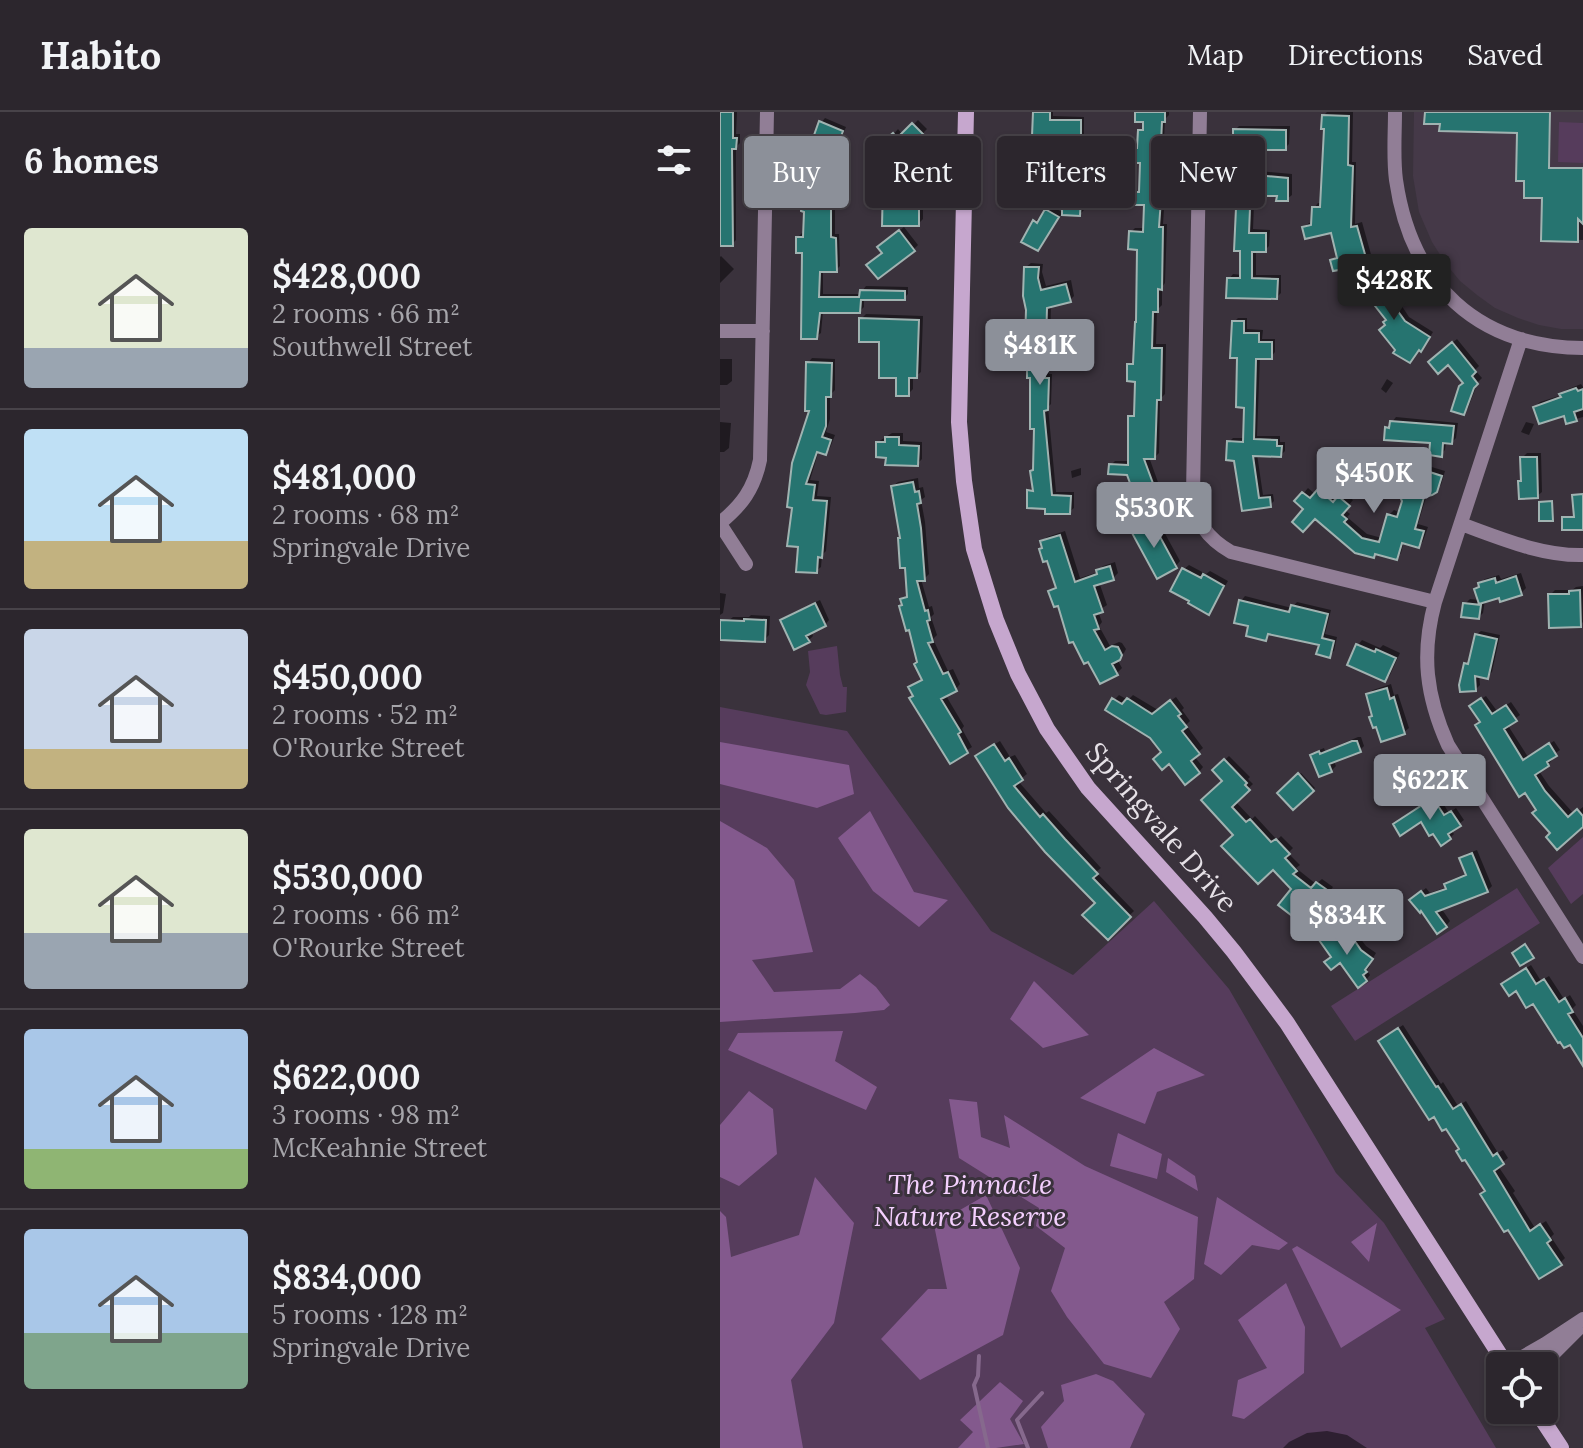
<!DOCTYPE html>
<html lang="en">
<head>
<meta charset="utf-8">
<style>
	:root { --surface:#2c262d; --page:#383239; --text:#f1f3f6; --muted:#a6a5aa; --line:#484349; --accent:#8c9099 }
	body { margin:0; font-family:Lora,serif; background:var(--page); color:var(--text); height:100vh; display:flex; flex-direction:column; font-size:30px; white-space:nowrap }
	* { box-sizing:border-box; margin:0 }
	p { font-size:26px; color:var(--muted) }
	.icon { flex:none; width:44px; height:44px; fill:none; stroke:currentColor; stroke-width:2; stroke-linecap:round; stroke-linejoin:round }
	.map { position:relative; flex:1; overflow:hidden }
	.panel { display:flex; flex-direction:column; background:var(--surface); width:720px }
	.panel>* { flex:none }
	.hud { position:absolute; left:24px; top:24px; width:718px; height:72px; display:flex; gap:16px }
	.tools { position:absolute; left:766px; top:1240px; display:grid; gap:16px }
	.tools a { display:grid; place-items:center; width:72px; height:72px; border-radius:8px; background:var(--surface); box-shadow:0 2px 6px #0004,0 0 0 2px var(--line); font-size:40px }
	.price { position:absolute; translate:-50% -68px; padding:0 18px; border-radius:8px; background:var(--accent); color:#fff; font-size:26px; line-height:52px; filter:drop-shadow(0 2px 4px #0008) }
	.price::after { content:''; position:absolute; left:50%; top:48px; width:24px; height:18px; margin-left:-12px; background:inherit; clip-path:polygon(0 0,100% 0,50% 100%) }
	.price.active { background:#222; color:#fff }
	ul { padding:0; list-style:none }
	li { display:flex; align-items:center; gap:24px; height:200px; padding:0 24px }
	li+li { border-top:2px solid var(--line) }
	li span { display:grid; place-items:center; flex:none; width:224px; height:160px; border-radius:8px; color:#555 }
	li>.icon { margin-inline-start:auto }
	span .icon { width:96px; height:96px; fill:#fffc; stroke-width:1 }
	li b { font-size:34px }
	h2 { display:flex; justify-content:space-between; align-items:center; height:96px; padding:0 24px; font-size:34px }
	.pill { padding:0 28px; border-radius:8px; background:var(--surface); box-shadow:0 2px 6px #0004,0 0 0 2px var(--line); font-size:28px; line-height:72px }
	.pill.active { background:var(--accent); color:#fff }
	header { display:flex; align-items:center; gap:48px; box-sizing:border-box; height:112px; padding:0 40px; background:var(--surface); border-bottom:2px solid var(--line) }
	header strong { font-size:38px }
	nav { display:flex; gap:44px; margin-inline-start:auto; font-size:28px }
	main { display:flex; flex:1; min-height:0 }
	.map>svg:first-child { display:block }
	.built { fill:#453948 }
	.green { fill:#563c5c }
	.forest { fill:#83598d }
	.shadow { fill:#0007 }
	.lines { fill:none; stroke-linecap:round; stroke-linejoin:round }
	.stream { stroke:#86698d; stroke-width:4 }
	.building { fill:#267470; stroke:#a0b3b1; stroke-width:2 }
	.street { stroke:#917e96; stroke-width:14 }
	.secondary { stroke:#c6a7ce; stroke-width:16 }
	.labels { text-anchor:middle; dominant-baseline:central; stroke-width:6; stroke-linejoin:round; paint-order:stroke }
	.street-label { font-size:28px; fill:#e6e1e7; stroke:#3a323c }
	.park-label { font-size:28px; font-style:italic; fill:#f5d0ff; stroke:#3a323c }
</style>
</head>
<body>
<header>
<strong>Habito</strong>
<nav><a>Map</a><a>Directions</a><a>Saved</a></nav>
</header>
<main>
<section class="panel">
<h2>6 homes<svg class="icon" aria-label="filters" viewBox="0 0 24 24"><path d="M4 7h16M4 17h16"/><circle cx="9" cy="7" r="2"/><circle cx="15" cy="17" r="2"/></svg></h2>
<ul>
<li><span style="background:linear-gradient(#dfe7d0 75%,#9aa5b1 0)"><svg class="icon" aria-label="home" viewBox="0 0 24 24"><path d="M3 11l9-7 9 7M6 9v11h12V9"/></svg></span><div><b>$428,000</b><p>2 rooms · 66 m²</p><p>Southwell Street</p></div></li>
<li><span style="background:linear-gradient(#bfe0f5 70%,#c2b280 0)"><svg class="icon" aria-label="home" viewBox="0 0 24 24"><path d="M3 11l9-7 9 7M6 9v11h12V9"/></svg></span><div><b>$481,000</b><p>2 rooms · 68 m²</p><p>Springvale Drive</p></div></li>
<li><span style="background:linear-gradient(#c9d6e8 75%,#c2b280 0)"><svg class="icon" aria-label="home" viewBox="0 0 24 24"><path d="M3 11l9-7 9 7M6 9v11h12V9"/></svg></span><div><b>$450,000</b><p>2 rooms · 52 m²</p><p>O'Rourke Street</p></div></li>
<li><span style="background:linear-gradient(#dfe7d0 65%,#9aa5b1 0)"><svg class="icon" aria-label="home" viewBox="0 0 24 24"><path d="M3 11l9-7 9 7M6 9v11h12V9"/></svg></span><div><b>$530,000</b><p>2 rooms · 66 m²</p><p>O'Rourke Street</p></div></li>
<li><span style="background:linear-gradient(#a9c7e8 75%,#8fb573 0)"><svg class="icon" aria-label="home" viewBox="0 0 24 24"><path d="M3 11l9-7 9 7M6 9v11h12V9"/></svg></span><div><b>$622,000</b><p>3 rooms · 98 m²</p><p>McKeahnie Street</p></div></li>
<li><span style="background:linear-gradient(#a9c7e8 65%,#7fa58c 0)"><svg class="icon" aria-label="home" viewBox="0 0 24 24"><path d="M3 11l9-7 9 7M6 9v11h12V9"/></svg></span><div><b>$834,000</b><p>5 rooms · 128 m²</p><p>Springvale Drive</p></div></li>
</ul>
</section>
<div class="map">
<svg width="863" height="1336" viewBox="0 0 863 1336">
	<rect width="100%" height="100%" fill="#3a323c"/>
	<!-- built -->
	<path class="built" d="M694,0H863V217H841L819,213L798,206L775,196L757,183L740,169L726,152L712,130L699,100L693,64Z"/>
	<!-- green -->
	<path class="green" d="M839,10L863,11V51L838,50Z
		M117,534L120,563L123,575H127L126,600L106,603L100,602L86,573L90,560L88,539Z
		M0,595L127,619L271,819L353,863L434,789L509,877L616,1061L664,1111L725,1207L705,1216L776,1336H0Z
		M863,725V782L851,792L828,756Z
		M797,776L820,811L635,929L611,894Z"/>
	<!-- forest -->
	<path class="forest" d="M0,630L129,653L134,682L97,696L0,672Z
		M150,699L194,780L228,788L199,815L153,779L118,726Z
		M0,709L47,736L74,768L93,840L32,848L54,880L120,877L140,862L156,875L170,893L164,898L135,901L0,910Z
		M314,869L369,923L323,936L290,907Z
		M123,919L115,949L157,975L146,998L8,938L18,921Z
		M434,936L485,963L437,980L425,1012L360,986Z
		M29,979L53,997L57,1042L19,1074L0,1065V1013Z
		M229,987L257,990L261,1025L290,1036L284,1003L365,1054L478,1105L474,1167L444,1190L460,1217L431,1266L384,1252L347,1205L331,1179L345,1136L316,1114L319,1096L239,1046Z
		M398,1021L442,1042L437,1067L390,1054Z
		M448,1046L475,1064L478,1079L446,1060Z
		M95,1065L134,1111L114,1211L71,1268L83,1336H0V1099L6,1105L11,1145L79,1123Z
		M266,1083L300,1156L283,1223L200,1268L161,1227L208,1177H227L214,1113Z
		M497,1085L568,1131L559,1138L532,1133L501,1163L484,1152Z
		M657,1111L649,1150L631,1130Z
		M577,1134L681,1198L621,1236L572,1137Z
		M566,1171L585,1215L584,1261L524,1307L512,1304L518,1268L547,1256L518,1208Z
		M376,1262L393,1269L425,1302L410,1336H328L321,1315L344,1289L341,1273Z
		M280,1270L303,1289L290,1307L304,1332L276,1336H238L253,1320L240,1308Z"/>
	<!-- shadow -->
	<path class="shadow" d="M0,0H17L16,22H20V31L16,35V128L12,132H0Z
		M315,0H333V4L364,5V27L360,31L336,30L362,50L351,68H380V80L376,84H364V98L360,102L342,101L322,132L315,110L320,105L322,106L331,94L344,101V81L322,57L312,49L332,23Z
		M425,0H449V3L445,7L442,69H446L443,112H447L445,171L442,175V193L437,198L436,232H446L445,282L440,287L439,341L435,345H429L444,387L440,391L424,385L408,361L391,353L395,349H410V305L415,301L417,268L409,253L415,248L419,136L411,120L415,116H425L426,91L416,81L421,77L422,49L411,36L416,32H419L420,19L425,13Z
		M607,0H633L632,50H636L635,112L642,110L652,146L647,151L612,148L618,143L613,119L584,115L589,111L593,110L594,96L598,91H603L606,15L604,3Z
		M707,0H831L830,55H863V128L823,127L824,84L799,19L722,10Z
		M105,6L126,15L105,67H115V122H119L120,154L116,158H103V182H142V179L146,174L188,175V182L184,186H144V195L140,199H103L101,221L96,225L84,140L78,125L82,121H86V79L101,11Z
		M198,8L207,17L204,20V40L198,46V66H203V107L198,112L165,71L169,66H176V45L157,28L162,23L172,24L178,17L183,23Z
		M519,14H570L569,32L565,36H529L528,57H539V59L572,62V83L567,87L559,82L527,69L515,18Z
		M523,92L534,93L533,117L550,118L549,134L545,138H536V163H561V181L557,185L509,167L513,162L522,163V138L518,96Z
		M184,115L198,133L193,138L165,130Z
		M1,144L14,157L0,171V145Z
		M311,151L323,152L322,160L326,174L351,168L354,184L350,188L331,193L329,262H332L331,292L328,295L336,380H354V396L349,400L327,395L309,379L314,374L316,315L309,248L302,230L307,224L306,155Z
		M657,157L676,181L674,182L689,205L713,220L705,233L667,212L668,208L644,167Z
		M146,202L203,204L201,260L196,264H193V277L188,282L161,229L141,207Z
		M518,206H527V217L543,218L542,227H555V240L551,245H540L537,324H560V330H565V339L561,343L537,342L543,383L553,382L554,389L550,393L523,397L516,347L509,330L513,326H525L526,294L514,210Z
		M737,227L759,254L755,258L762,266L758,270L748,296L743,301L745,271L728,251L715,245Z
		M92,246L115,247V278L110,283V307L106,320L115,323L110,336L106,340L99,338L90,368L99,369L97,384L111,385L106,439L102,443L101,455L96,459L78,458L92,297L88,251Z
		M0,247H12V269L7,273H0Z
		M667,267L673,271L666,281L661,277Z
		M861,272L863,275V305L848,309L845,302L815,295L820,290L842,283L846,278Z
		M676,305L738,311L736,326L732,330H726L725,338L721,342L712,329L667,316Z
		M0,310L11,311L9,336L4,340H0Z
		M806,310L814,312L809,323L801,320Z
		M172,321H183V329L202,330V347L197,352L168,344L158,330Z
		M807,341H821L822,380L817,384L803,367L802,346Z
		M675,344L725,359L721,373L711,381L707,382L698,412L708,415L703,429L699,434L684,429L681,441L676,446L657,440L653,444L577,389L588,376L596,383L604,374L619,387L624,381L633,388L625,398L630,402L627,405L647,422L662,426L669,403L674,398L681,401L703,371L671,348Z
		M361,356V363L352,366L351,359Z
		M198,366L199,376L203,375L205,385L201,388L205,410L209,462L204,467H201L209,495L212,494L214,502L211,505L217,523L213,527L228,559L233,557L240,572L236,577L225,582L244,614L242,617L252,635L230,649L191,576L204,567L182,487L187,483V453L180,427L173,374L178,370Z
		M437,407L460,449L456,454L419,417Z
		M345,419L360,466L378,460L383,454L395,450L398,461L393,466L379,470L387,493L378,499L382,510L379,514L390,534L399,530L402,531L406,537L404,541L397,547L402,556L397,561L381,570L331,479L337,474L322,430L327,425Z
		M469,453L486,462L490,459L508,469L493,495L489,500L472,488L464,457Z
		M801,461L806,476L801,481L780,483L765,488L763,501L759,505L745,492L750,487L760,488L756,477L765,467L779,463L781,467Z
		M863,474V510L860,513L830,483L835,478H852L856,475Z
		M0,481L6,482L3,501L0,503Z
		M525,484L572,496L577,490L611,498L605,522L617,525L614,539L609,543L601,531L550,522L545,527L531,513L521,489Z
		M100,488L109,508L105,513L91,519L93,524L88,529L62,508L67,504Z
		M31,503L50,504L49,523L44,528L8,509L13,505H29Z
		M761,519L780,523L772,560L768,564L759,563L760,573L756,577L746,552L751,547L756,523Z
		M642,528L660,536L663,533L680,541L670,563L665,568L638,533Z
		M671,572L674,583L678,582L689,616L684,620L654,603L648,583L653,578Z
		M399,583L408,588L413,583L438,598L456,585L464,596L462,598L470,609L466,613L483,636L474,644L483,655L479,660L443,640L432,625L394,588Z
		M766,584L777,599L791,590L800,603L787,612L808,645L834,629L840,638L830,645L832,648L828,653L819,659L829,674L854,702L863,695V712L833,721L762,609L756,590Z
		M638,625H641L644,634L640,638L613,648L616,654L611,659L592,644L597,639L604,636L605,639Z
		M280,629L290,645L295,643L307,662L298,669L326,701L329,699L381,756L376,760L414,799L387,825L378,791L262,640Z
		M675,643L684,648L680,656L705,671L694,689L675,679L670,647Z
		M509,644L530,665L528,667L533,672L515,689L532,707L535,704L557,728L561,724L573,736L568,741L580,753L576,756L596,772L602,767L613,775L589,806L573,777L516,723L504,669L494,658Z
		M581,661L595,676L573,696L560,681Z
		M718,683L729,701L736,696L744,708L731,718L734,722L730,726L701,708H679Z
		M757,738L772,774L767,779L721,796L730,809L726,814L696,784L706,776L710,781L727,775L726,772L731,768L747,761L742,746L746,742Z
		M618,814L629,828L637,822L646,834L656,841L649,853L650,854L647,858L650,863L646,868L621,849L606,824Z
		M811,853L821,869L829,864L844,887L850,883L856,893L852,897L863,914V950L850,930L814,889L788,868Z
		M683,913L721,972L723,970L738,994L746,989L778,1041L783,1038L788,1046L778,1054L795,1079L793,1081L815,1116L826,1109L834,1122L831,1125L845,1146L840,1151L788,1115L741,1036L665,925Z
		M607,1319L627,1323L647,1336H563L569,1330L587,1321Z"/>
	<g class="lines">
		<!-- stream -->
		<path class="stream" d="M259,1244L258,1264L254,1273L268,1336
			M308,1336L297,1308L322,1281"/>
	</g>
	<!-- building -->
	<path class="building" d="M0,0H13V26H17L16,37H12L13,134H0Z
		M313,0H330V8H361V33L329,32L359,55V59L349,71L377,72V86H361L360,104L342,103V82L315,62L319,57L309,50L328,25L312,24Z
		M415,0H445V10H442L439,72L442,73L439,115H443L442,178L438,177V200H433L432,236H442L441,288H437L435,347H424L441,393L426,398L423,388L417,390L407,363L388,362L389,352L408,353V304H414L415,270L407,269V252H413L415,210H416L417,138L408,137L409,119L423,120L424,93H414V80H419L420,51H409V36H417L418,18H423V10H415Z
		M705,0H830L829,56H863V112L858,107V130L821,129L822,86H804V69H796L797,21L719,19L720,12H704Z
		M602,3L629,4L628,53L633,54L631,115L637,114L648,153L613,159L610,148L617,146L611,121L585,127L582,115L591,113L592,95H600L604,17H601Z
		M99,9L123,19L103,71H111V125L116,126L117,160H100L99,185H139L140,178L185,179V188H141L140,201H100L97,227H81L82,141H76V125H83L84,100L81,99V81H84L85,61L81,60Z
		M192,11L204,23L201,26L200,47H194V70H199V114H162L163,70H174V47L154,46L155,27L165,28L173,21L177,26Z
		M513,17L566,18V38H525V60H536L535,63L568,66V89H556L557,84H525V71H513Z
		M516,96H530L529,121H546V140H532V166L558,167L557,187L506,186L507,166H520V139H514Z
		M325,97L339,105L318,139L301,130L313,108L317,111Z
		M179,118L195,139L158,167L146,153L162,141L157,135Z
		M304,155H319L318,166L321,178L346,172L351,190L327,196L325,266H329L328,298L324,299L332,383L351,384L350,402H325V397L307,396V378L313,379L310,359L313,358L314,317H310V266H307V250H299L300,229H305L306,198L303,184Z
		M651,160L672,187L670,188L685,209L710,225L701,240L699,238L690,251L673,241L675,238L659,218L665,213L663,210L666,208L637,171Z
		M139,206L199,208L197,266H189V284H176V266H159V230H139Z
		M512,209H524V221H539V230H552V247H536L534,327L557,328V334H562L561,345L533,344L539,386L550,385L551,395L522,399L514,349L506,348L507,329L523,330L524,296L516,295L517,246H510Z
		M732,230L756,260L752,264L758,272L754,276L744,303L731,299L739,274L743,271L728,253L718,262L708,250Z
		M86,250L112,251L111,285H106V314L102,325L111,328L106,343L97,340L86,372L95,373L93,388L107,389L102,446L98,445L97,461L76,460L78,435L67,434L72,396L67,395L72,351L89,299H85Z
		M856,276L858,279L863,277V297L854,300L857,309L846,312L844,304L819,312L813,295L841,285L839,282Z
		M670,309L734,314L732,332L723,331L722,345L709,343L710,331L664,328L665,315L669,316Z
		M165,325H179V333L199,334L198,354L165,353L166,346L156,345V330H165Z
		M800,345H817L818,386L799,387L798,369H801Z
		M669,347L722,364L717,380L712,383L704,385L695,417L704,419L699,436L682,431L677,448L655,442L654,446L635,441L595,407L583,420L572,410L583,397L574,389L582,380L590,386L598,377L613,390L618,384L630,394L622,403L627,407L624,410L642,426L659,430L667,402L677,405L682,389L680,385L700,372L664,361Z
		M193,370L195,380L199,379L201,391L197,392L201,416L205,469H197L205,499L208,498L210,508L207,509L213,530L208,531L223,562L228,560L237,579L221,587L241,620L238,622L248,641L230,652L189,586L193,584L188,575L202,568L194,552L197,550L189,518L186,519L179,494L182,493L180,487L187,485L185,456H180L178,426H180L171,374Z
		M863,382V418H842V405H854L852,383Z
		M832,389L833,409H819V390Z
		M432,410L457,456L437,467L412,421Z
		M340,423L355,470L377,462L376,458L390,454L394,468L374,474L383,500L374,503L379,517L374,518L385,538L392,534L398,535L402,543L400,548L392,552L398,563L380,572L368,550L364,552L353,530L349,531L338,494L334,495L328,479L336,476L327,449L323,450L319,437L322,436L320,429Z
		M462,456L481,466L483,462L504,474L489,503L468,491L469,489L450,479Z
		M796,464L802,483L780,490L779,486L759,492L754,477L759,475L758,471L775,466L776,471Z
		M860,478L861,515L829,516L828,482H849V479Z
		M519,488L569,500L571,493L608,502L602,526L614,529L610,546L596,542L599,533L548,522L546,529L526,524L528,514L514,511Z
		M95,491L106,514L86,524L90,530L74,538L60,508Z
		M743,491L761,493L759,507L741,505Z
		M24,507L46,508L45,530L0,528V508L24,509Z
		M755,522L777,527L768,567L755,564L756,579L740,580L739,573L744,551L748,552Z
		M636,532L655,540L656,537L676,546L665,570L627,553Z
		M667,576L670,587L674,585L685,622L661,630L656,615L653,616L649,605L652,604L646,582Z
		M392,586L402,592L407,586L432,602L450,588L461,602L458,604L467,615L462,619L480,642L471,649L480,661L465,673L449,652L442,658L433,647L441,640L430,626L385,598Z
		M761,586L772,602L786,593L797,609L784,617L803,648L829,631L837,644L827,650L829,654L815,663L825,679L848,705L857,697L863,704V715L837,738L826,725L830,721L812,701L816,698L805,681L799,685L755,613L760,610L749,594Z
		M632,629H637L641,640L609,652L612,660L599,665L590,643L599,639L600,642Z
		M274,632L285,649L289,646L303,668L294,674L320,705L323,702L345,727L378,762L373,766L411,805L388,828L362,803L375,791L325,740L288,696L255,644Z
		M669,646L681,652L677,660L703,675L695,691L673,680L665,654Z
		M504,647L527,671L525,673L530,678L512,695L526,710L530,707L551,730L556,727L570,742L565,746L577,759L573,762L591,776L596,770L610,780L584,813L558,793L571,777L553,758L538,772L501,734L513,723L481,688L502,669L492,658Z
		M578,661L594,679L573,698L557,681Z
		M713,686L724,703L731,699L741,714L728,722L731,727L721,734L713,722L709,724L701,710L680,724L673,712Z
		M752,741L768,780L716,800L727,815L717,822L701,799L700,801L689,788L701,779L705,784L726,777L724,772L746,763L739,746Z
		M613,818L623,832L632,825L641,838L653,847L645,858L647,860L643,863L647,869L638,876L620,851L611,858L604,850L611,845L599,828Z
		M805,832L814,846L800,854L792,841Z
		M806,856L816,872L824,867L839,890L845,886L853,900L848,902L863,926V954L850,933L844,936L840,930L838,931L813,892L806,896L796,879L789,884L781,872Z
		M678,916L716,975L718,974L733,997L741,992L773,1044L777,1041L784,1052L774,1059L810,1119L820,1112L831,1128L827,1131L842,1153L819,1167L788,1118L784,1120L760,1082L765,1079L745,1048L742,1049L736,1039L739,1037L726,1017L722,1019L714,1005L709,1008L658,929Z"/>
	<g class="lines">
		<!-- street -->
		<path class="street" d="M480,0L473,382C476,411 487,426 511,440L715,490
			M675,0C675,22 673,46 676,68C691,172 757,235 863,236
			M0,219H43
			M801,227L715,490C701,542 706,584 728,633L863,845
			M0,411C22,393 34,377 40,348L47,0
			M0,412L26,452
			M741,412C780,426 821,444 863,443
			M787,1254L825,1232L863,1207
			M821,1254L857,1218"/>
		<!-- secondary -->
		<path class="secondary" d="M246,0L239,310L244,369L254,437L276,508L298,562L327,617L368,676L485,805L514,840L567,911L787,1254
			M816,1298L841,1336"/>
	</g>
	<g class="labels">
		<!-- street labels -->
		<g class="street-label">
			<text transform="translate(442 715) rotate(49)">Springvale Drive</text>
		</g>
		<!-- park labels -->
		<g class="park-label">
			<text x="250" y="1072">The Pinnacle<tspan x="250" dy="32">Nature Reserve</tspan></text>
		</g>
	</g>
</svg>
<div class="tools">
<a><svg class="icon" aria-label="locate" viewBox="0 0 24 24"><circle cx="12" cy="12" r="6"/><path d="M12 2v4M12 18v4M2 12h4M18 12h4"/></svg></a>
</div>
<b class="price active" style="left:674px;top:210px">$428K</b>
<b class="price" style="left:320px;top:275px">$481K</b>
<b class="price" style="left:654px;top:403px">$450K</b>
<b class="price" style="left:434px;top:438px">$530K</b>
<b class="price" style="left:710px;top:710px">$622K</b>
<b class="price" style="left:627px;top:845px">$834K</b>
<div class="hud">
<a class="pill active">Buy</a>
<a class="pill">Rent</a>
<a class="pill">Filters</a>
<a class="pill">New</a>
</div>
</div>
</main>
</body>
</html>
